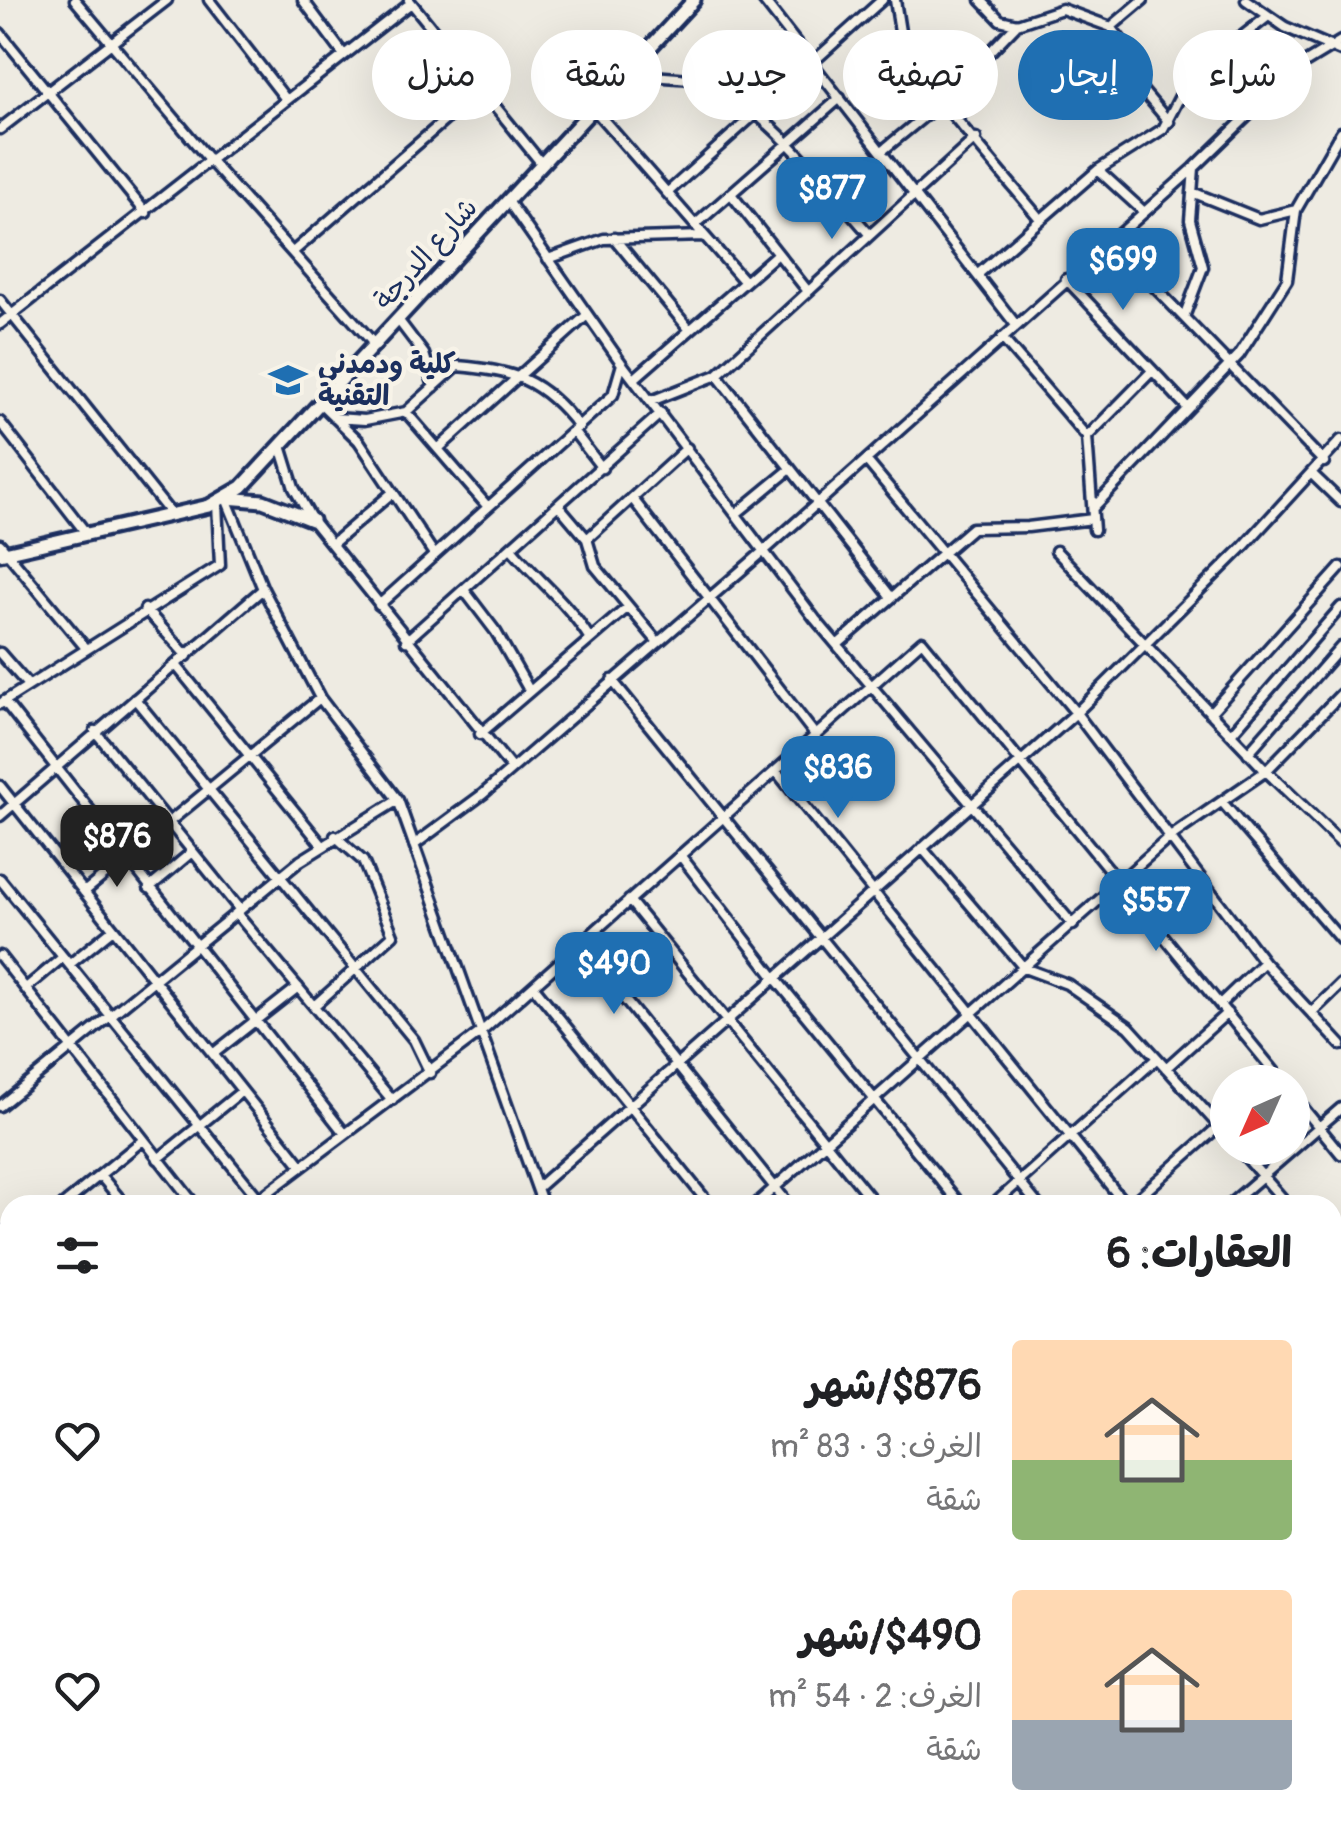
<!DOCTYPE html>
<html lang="ar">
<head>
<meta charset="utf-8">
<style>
	:root { --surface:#fff; --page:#f2f2f2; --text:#202124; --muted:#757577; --accent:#1f6fb2 }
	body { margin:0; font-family:Pangolin,"Playpen Sans Arabic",sans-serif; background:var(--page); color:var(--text); direction:rtl; height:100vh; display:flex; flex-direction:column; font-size:38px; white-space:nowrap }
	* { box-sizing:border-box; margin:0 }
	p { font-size:32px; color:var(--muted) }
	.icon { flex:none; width:55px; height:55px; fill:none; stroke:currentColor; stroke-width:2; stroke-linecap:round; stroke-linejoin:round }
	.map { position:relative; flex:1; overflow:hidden; direction:ltr }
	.drawer { position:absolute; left:0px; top:1195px; width:1342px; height:640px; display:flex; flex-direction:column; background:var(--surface); border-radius:30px 30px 0 0; box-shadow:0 10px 40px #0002; direction:rtl }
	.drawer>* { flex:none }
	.hud { position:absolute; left:30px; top:30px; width:1282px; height:90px; direction:rtl; display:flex; gap:20px }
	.needle { width:65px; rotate:225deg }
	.tools { position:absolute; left:1210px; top:1065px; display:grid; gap:20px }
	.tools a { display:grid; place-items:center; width:100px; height:100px; border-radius:50%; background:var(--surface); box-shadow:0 10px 40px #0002; font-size:50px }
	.price { position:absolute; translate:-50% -85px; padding:0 22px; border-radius:20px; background:var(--accent); color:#fff; font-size:32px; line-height:65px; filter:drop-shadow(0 2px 5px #0008) }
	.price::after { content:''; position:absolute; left:50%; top:60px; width:30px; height:22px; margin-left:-15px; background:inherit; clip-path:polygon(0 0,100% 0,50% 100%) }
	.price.selected { background:#222; color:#fff }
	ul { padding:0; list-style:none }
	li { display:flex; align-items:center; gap:30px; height:250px; padding:0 50px }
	li span { display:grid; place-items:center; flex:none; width:280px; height:200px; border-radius:10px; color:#555 }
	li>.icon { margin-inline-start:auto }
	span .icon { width:120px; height:120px; fill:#fffc; stroke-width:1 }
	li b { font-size:42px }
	h2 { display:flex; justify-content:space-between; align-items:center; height:120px; padding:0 50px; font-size:42px }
	.chip { padding:0 35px; border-radius:45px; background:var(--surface); box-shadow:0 10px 40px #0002; font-size:35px; line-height:90px }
	.chip.selected { background:var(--accent); color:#fff }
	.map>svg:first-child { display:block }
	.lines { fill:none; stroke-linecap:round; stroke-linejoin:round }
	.street-casing { stroke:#1b2f5e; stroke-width:15 }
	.secondary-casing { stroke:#1b2f5e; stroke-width:19 }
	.street { stroke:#f7f3e8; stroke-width:8 }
	.secondary { stroke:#f7f3e8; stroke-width:11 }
	.labels { text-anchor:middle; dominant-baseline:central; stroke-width:9; stroke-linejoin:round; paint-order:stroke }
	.street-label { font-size:28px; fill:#1b2f5e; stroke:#f7f3e8 }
	.poi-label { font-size:28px; font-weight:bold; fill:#1b2f5e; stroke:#f7f3e8; text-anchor:start }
</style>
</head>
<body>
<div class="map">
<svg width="1341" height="1835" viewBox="0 0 1341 1835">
	<rect width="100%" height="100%" fill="#eeebe2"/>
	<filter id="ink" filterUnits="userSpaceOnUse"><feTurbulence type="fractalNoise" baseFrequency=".01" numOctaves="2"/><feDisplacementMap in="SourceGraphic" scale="20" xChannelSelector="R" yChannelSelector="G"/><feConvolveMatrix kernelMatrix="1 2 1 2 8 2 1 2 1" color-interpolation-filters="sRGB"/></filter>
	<g filter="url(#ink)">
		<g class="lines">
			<!-- street casing -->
			<g class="street-casing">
				<path id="street" d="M75,0L212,163L376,346
					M209,0L285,98
					M303,0L344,55
					M409,0L542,164
					M763,0L1016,325
					M895,0L904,57L1040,219
					M981,0L1000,20L1017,24L1062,9L1111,27L1121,40L1137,84L1169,122
					M1246,0L1285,27L1341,51
					M1111,27L1143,0
					M0,33L146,213
					M629,69C656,82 685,73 712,85C765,107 831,191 869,234
					M593,108L744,281
					M0,129L167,0
					M882,151L943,101L1017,24
					M1098,170L1143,211
					M1192,192L1259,219L1296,210
					M667,193L882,0
					M731,194L807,290
					M508,201L622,364L815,619L1073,925
					M695,225L840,98
					M614,238L689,329
					M1109,240L1324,462
					M294,251L481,89
					M548,259L604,239L704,236
					M977,275L1098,170L1163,129L1190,77L1267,17
					M1066,279L1187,407
					M0,300L171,514
					M1184,317L1203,267L1190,220L1194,168
					M399,321L424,354L434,387
					M0,324L411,3
					M1002,338L1087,437L1094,530
					M717,375L891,597
					M634,379L777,254
					M651,401L717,375L976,138
					M322,405L359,441L434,554
					M406,412L488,507
					M335,418L365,420L406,412L457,366C515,371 542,379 579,427
					M0,422L86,533
					M574,432L602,468
					M1087,437L1151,372
					M439,448L587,315
					M282,449L294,488L312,520L512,769
					M866,460L1076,713L1264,962L1341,1045
					M1313,475L1341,502
					M226,498L263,589L320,698L398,800L543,1205
					M632,498L816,736
					M559,506L587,539L595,566L657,641
					M1093,508L1239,355L1287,280L1296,210L1341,132
					M737,513L788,471
					M587,539L687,448
					M0,544L85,647
					M332,544L392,493
					M511,548C538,581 568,602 590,639
					M1056,551L1266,771L1341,843
					M464,590L496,632L529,690
					M379,605L613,395L622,364
					M145,609L187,656
					M406,641L661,413
					M837,645L972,528L1028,527L1093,519
					M0,653L28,685
					M176,665L322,845
					M612,680L1038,1205
					M135,699L414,1040L430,1073
					M4,701L345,1134
					M0,704L220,565L217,503
					M1210,713L1341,567
					M95,731L240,910
					M480,734L628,607
					M1231,734L1341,607
					M1248,753L1341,647
					M776,771L1126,1205
					M0,786L302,1166
					M1222,802L1341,940
					M0,816L263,589
					M414,845L483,794L765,550L1194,168L1298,67L1341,41
					M922,848L1024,968L1067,984L1129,1027L1228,1136
					M680,855L775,978L961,1205
					M0,879L259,1199
					M149,888L192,852
					M84,892L320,698
					M629,900L876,1205
					M236,913L392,1100
					M581,945L789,1205
					M0,956L195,1205
					M70,964L113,929
					M534,987L710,1205
					M26,988L63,957
					M1220,1004L1264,962
					M314,1006L393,935L363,861L335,836
					M1312,1012L1341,984
					M213,1054L298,987
					M1166,1068L1227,1013
					M1292,1094L1341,1154
					M0,1106L300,861L398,800
					M1238,1148L1288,1205
					M158,1159L242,1091
					M100,1175L125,1205
					M537,1188L1076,713L1244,546L1341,440
					M63,1205L143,1140
					M251,1205L481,1032L922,641L1283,1082
					M755,1205L1170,837L1266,771L1341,694
					M993,1205L1155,1060
					M1130,1205L1228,1118
					M1229,1205L1341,1108
					M0,1231L10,1244
					M0,1255L10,1247
					M1332,1257L1341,1267
					M1332,1317L1341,1309
					M0,1318L10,1331
					M0,1411L10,1403
					M1332,1421L1341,1418
					M1332,1477L1341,1491
					M0,1483L10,1495
					M1332,1532L1341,1526
					M1332,1623L1341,1629
					M0,1711L10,1724
					M1332,1729L1341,1739
					M0,1821L11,1835
					M90,1825L98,1835
					M269,1825L277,1835
					M458,1825L468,1834
					M554,1825L562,1835
					M641,1825L649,1835
					M747,1825L751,1835
					M902,1825L913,1835
					M968,1825L977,1835
					M141,1835L151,1825
					M351,1835L364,1825
					M492,1835L497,1825
					M1023,1835L1034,1825"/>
			</g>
			<!-- secondary casing -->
			<g class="secondary-casing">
				<path id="secondary" d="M226,498L263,501L312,520
					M0,554L209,506L242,487L694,0
					M0,1595L10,1607
					M0,1606L10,1619
					M179,1825L187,1835"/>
			</g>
			<!-- street -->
			<use href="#street" class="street"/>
			<!-- secondary -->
			<use href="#secondary" class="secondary"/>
		</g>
	</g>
	<!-- icons -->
	<defs>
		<g id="university-bare" transform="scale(3)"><path d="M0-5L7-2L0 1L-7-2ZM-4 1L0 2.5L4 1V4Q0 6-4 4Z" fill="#1f6fb2" stroke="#f7f3e8" stroke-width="2.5" paint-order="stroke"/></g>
	</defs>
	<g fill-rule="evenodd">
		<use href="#university-bare" x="288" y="380"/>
	</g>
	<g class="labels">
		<!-- street labels -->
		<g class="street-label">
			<text transform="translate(426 254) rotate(-48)">شارع الدرجة</text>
		</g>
		<!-- poi labels -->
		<g class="poi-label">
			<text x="318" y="364">كلية ودمدني<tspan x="318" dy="32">التقنية</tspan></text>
		</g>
	</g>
</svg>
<div class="tools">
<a><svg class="needle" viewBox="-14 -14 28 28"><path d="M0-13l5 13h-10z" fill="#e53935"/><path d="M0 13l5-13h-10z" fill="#757577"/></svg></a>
</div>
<b class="price" style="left:832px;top:242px">$877</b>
<b class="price" style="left:1123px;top:313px">$699</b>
<b class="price" style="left:838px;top:821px">$836</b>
<b class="price selected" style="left:117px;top:890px">$876</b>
<b class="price" style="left:1156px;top:954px">$557</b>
<b class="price" style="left:614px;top:1017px">$490</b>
<div class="hud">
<a class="chip">شراء</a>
<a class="chip selected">إيجار</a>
<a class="chip">تصفية</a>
<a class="chip">جديد</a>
<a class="chip">شقة</a>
<a class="chip">منزل</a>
</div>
<section class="drawer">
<h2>العقارات: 6<svg class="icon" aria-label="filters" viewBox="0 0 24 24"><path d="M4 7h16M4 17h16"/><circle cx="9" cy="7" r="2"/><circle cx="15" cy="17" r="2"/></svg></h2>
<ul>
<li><span style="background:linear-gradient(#ffd9b3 60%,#8fb573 0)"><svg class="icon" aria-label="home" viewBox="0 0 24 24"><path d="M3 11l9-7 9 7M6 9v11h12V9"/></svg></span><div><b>$876/شهر</b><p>الغرف: 3 · 83 m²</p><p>شقة</p></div><svg class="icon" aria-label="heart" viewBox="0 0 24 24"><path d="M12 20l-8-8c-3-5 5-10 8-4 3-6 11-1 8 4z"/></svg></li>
<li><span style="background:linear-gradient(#ffd9b3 65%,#9aa5b1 0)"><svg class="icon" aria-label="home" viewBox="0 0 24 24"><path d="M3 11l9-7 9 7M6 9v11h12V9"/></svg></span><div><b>$490/شهر</b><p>الغرف: 2 · 54 m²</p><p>شقة</p></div><svg class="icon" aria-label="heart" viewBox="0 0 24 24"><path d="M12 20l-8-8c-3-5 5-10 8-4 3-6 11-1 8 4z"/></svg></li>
</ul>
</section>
</div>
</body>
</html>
